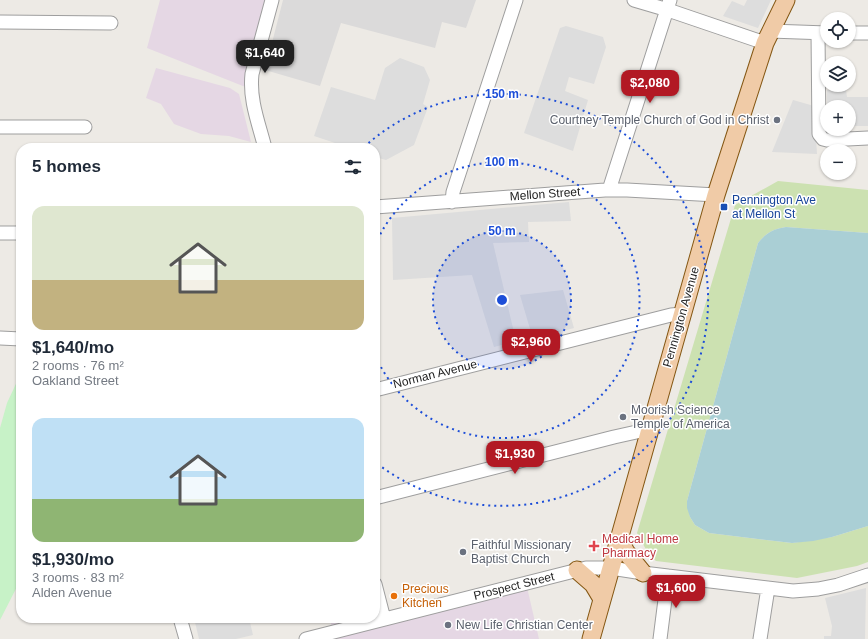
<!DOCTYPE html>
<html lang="en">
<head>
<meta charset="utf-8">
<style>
	:root { --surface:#fff; --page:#f2f2f3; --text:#1f2937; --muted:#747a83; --accent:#b21924 }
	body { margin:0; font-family:Helvetica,sans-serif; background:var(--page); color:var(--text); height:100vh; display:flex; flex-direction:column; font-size:15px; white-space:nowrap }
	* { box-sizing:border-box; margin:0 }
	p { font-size:13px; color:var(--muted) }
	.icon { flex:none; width:22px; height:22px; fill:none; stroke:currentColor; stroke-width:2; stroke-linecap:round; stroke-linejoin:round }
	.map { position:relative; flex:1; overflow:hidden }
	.details { position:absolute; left:16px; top:143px; width:364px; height:480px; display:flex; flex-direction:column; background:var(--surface); border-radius:16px; box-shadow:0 1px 3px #0004 }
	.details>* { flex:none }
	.tools { position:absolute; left:820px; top:12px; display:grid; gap:8px }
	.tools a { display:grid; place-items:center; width:36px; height:36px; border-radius:50%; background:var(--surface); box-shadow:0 1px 3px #0004; font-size:20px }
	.price { position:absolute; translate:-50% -34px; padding:0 9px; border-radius:8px; background:var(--accent); color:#fff; font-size:13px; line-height:26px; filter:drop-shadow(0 1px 2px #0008) }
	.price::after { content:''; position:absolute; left:50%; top:24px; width:12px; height:9px; margin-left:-6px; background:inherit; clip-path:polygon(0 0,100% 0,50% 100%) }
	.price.on { background:#222; color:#fff }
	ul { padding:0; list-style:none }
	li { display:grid; align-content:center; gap:8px; height:212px; padding:0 16px }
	li span { display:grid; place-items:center; height:124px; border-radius:12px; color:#555 }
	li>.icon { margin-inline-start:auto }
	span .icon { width:72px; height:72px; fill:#fffc; stroke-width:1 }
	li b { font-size:17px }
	h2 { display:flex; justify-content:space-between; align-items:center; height:48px; padding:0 16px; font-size:17px }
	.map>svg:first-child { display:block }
	.residential { fill:#dbdada }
	.industrial { fill:#e5d7e4 }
	.grass { fill:#cce1b1 }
	.park { fill:#c7f2c7 }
	.parking { fill:#ddd }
	.water { fill:#aacfd5 }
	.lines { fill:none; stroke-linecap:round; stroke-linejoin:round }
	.minor-casing { stroke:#9e9e9e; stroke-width:15 }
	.major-casing { stroke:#845713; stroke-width:19 }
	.minor { stroke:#fff; stroke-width:13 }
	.major { stroke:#f0cba7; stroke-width:17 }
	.ring { fill:none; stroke:#1d4ed8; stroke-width:2; stroke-dasharray:2 4 }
	.worship-dot { fill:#6b7280; stroke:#fff; stroke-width:1.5 }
	.transit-dot { fill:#1a4fb4; stroke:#fff; stroke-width:1.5 }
	.health-dot { fill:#e0444e; stroke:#fff; stroke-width:1.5 }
	.food-dot { fill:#e8710a; stroke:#fff; stroke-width:1.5 }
	.labels { text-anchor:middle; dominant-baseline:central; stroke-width:3; stroke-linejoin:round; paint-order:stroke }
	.worship-label { font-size:12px; fill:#5b616d; stroke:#fff; text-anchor:start }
	.street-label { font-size:12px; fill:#1d1d1d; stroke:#fff }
	.transit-label { font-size:12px; fill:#164399; stroke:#fff; text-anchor:start }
	.health-label { font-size:12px; fill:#be3a42; stroke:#fff; text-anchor:start }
	.food-label { font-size:12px; fill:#c56008; stroke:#fff; text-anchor:start }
	.centre { fill:#1d4ed8; stroke:#fff; stroke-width:2 }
	.ring-label { font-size:12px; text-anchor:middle; font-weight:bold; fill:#1d4ed8; stroke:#fff; stroke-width:3; stroke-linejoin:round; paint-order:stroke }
</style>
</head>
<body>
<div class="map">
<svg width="868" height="639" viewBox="0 0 868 639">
	<rect width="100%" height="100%" fill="#edeae5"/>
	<!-- residential -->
	<path class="residential" d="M283,0H476L466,28L442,22L435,48L341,23L320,86L265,70Z"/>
	<!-- industrial -->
	<path class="industrial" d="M160,0H277L253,90L147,48Z
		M156,68L230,88L239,94L251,142L229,136L201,134L174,124L161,104L146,98Z
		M375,583L384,620L526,583L539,639H300L332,630L330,618H375Z"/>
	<!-- grass -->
	<path class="grass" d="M778,181L868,190V233L786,227C773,229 766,233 758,243L687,501L690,517L695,525L709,533L792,543L832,537L868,526V562L857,566L797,578L656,561L649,555L637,533L735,205Z"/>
	<!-- park -->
	<path class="park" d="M21,373V579L0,620V428L7,403Z"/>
	<!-- parking -->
	<path class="parking" d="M747,0H771L758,28L723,16L732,1L744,6Z
		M566,26L603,37L606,47L594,84L569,77L565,91L588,100L573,151L524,133L560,28Z
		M400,58L424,67L430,80L423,104L428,107L414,145L386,160L375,157V148H350L314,136L331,87L375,100L385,68Z
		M827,90H846L847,97H868V126H849V107L827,108Z
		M793,100L814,106L817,154L772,152Z
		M569,202L571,221L528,222L529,242L493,243L516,341L494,347L472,275L393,280L392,218Z
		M563,290L574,328L533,339L520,295Z
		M866,588L865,639H824V636H831L832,626L825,598Z
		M194,618H249L253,635L236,639H199Z"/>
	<!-- water -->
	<path class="water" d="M786,227L868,233V526L832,537L813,541L792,543L709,533L695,525L690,517L687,508V501L758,243C766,233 773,229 786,227Z"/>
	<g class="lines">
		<!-- minor casing -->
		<g class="minor-casing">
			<path id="minor" d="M634,0L668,10L765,43
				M0,22L111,23
				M770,31L827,33
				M818,33L819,134L823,139L827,140L868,138
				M849,33H868
				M0,127H85
				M265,148C259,124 249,100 252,74L272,0
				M609,190L670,0
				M452,202L453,192L516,0
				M375,207L605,190H627L716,195
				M0,233H21
				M0,338L21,339
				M375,390L671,315L682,314
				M375,498L614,437L650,429
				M375,584L384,619
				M180,618L186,639
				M306,639L586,568H611L643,573L793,591L818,589L838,585L868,575
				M660,639L668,576
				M760,639L768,588"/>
		</g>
		<!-- major casing -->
		<g class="major-casing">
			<path id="major" d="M619,539L626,552L643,573
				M577,570L593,584L602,599
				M591,639L716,195L765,43L786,0"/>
		</g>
		<!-- minor -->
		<use href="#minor" class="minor"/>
		<!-- major -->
		<use href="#major" class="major"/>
	</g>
	<!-- distance rings -->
	<circle cx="502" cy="300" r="69" fill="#1d4ed8" fill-opacity=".12"/>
	<g class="ring">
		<circle cx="502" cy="300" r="69"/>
		<path d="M375 245A138 138 0 1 1 375 355"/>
		<path d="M364 147A206 206 0 1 1 375 462"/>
	</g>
	<!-- markers -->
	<g class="worship-dot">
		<circle cx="777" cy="120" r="4"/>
		<circle cx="623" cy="417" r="4"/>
		<circle cx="463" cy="552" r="4"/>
		<circle cx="448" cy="625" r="4"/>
	</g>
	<rect class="transit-dot" x="720" y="203" width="8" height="8" rx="2"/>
	<path class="health-dot" d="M592 540h4v4h4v4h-4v4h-4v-4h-4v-4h4z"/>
	<circle class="food-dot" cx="394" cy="596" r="4"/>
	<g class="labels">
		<!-- worship labels -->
		<g class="worship-label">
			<text x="769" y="120" text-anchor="end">Courtney Temple Church of God in Christ</text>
			<text x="631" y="410">Moorish Science<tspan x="631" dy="14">Temple of America</tspan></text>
			<text x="471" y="545">Faithful Missionary<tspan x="471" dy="14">Baptist Church</tspan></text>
			<text x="456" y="625">New Life Christian Center</text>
		</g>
		<!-- street labels -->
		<g class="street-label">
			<text transform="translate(545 194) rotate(-4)">Mellon Street</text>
			<text transform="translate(681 317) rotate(-74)">Pennington Avenue</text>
			<text transform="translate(435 374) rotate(-14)">Norman Avenue</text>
			<text transform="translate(514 586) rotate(-14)">Prospect Street</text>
		</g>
		<!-- transit labels -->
		<g class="transit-label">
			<text x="732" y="200">Pennington Ave<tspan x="732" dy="14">at Mellon St</tspan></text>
		</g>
		<!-- health labels -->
		<g class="health-label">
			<text x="602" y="539">Medical Home<tspan x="602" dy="14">Pharmacy</tspan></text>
		</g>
		<!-- food labels -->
		<g class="food-label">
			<text x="402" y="589">Precious<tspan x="402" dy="14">Kitchen</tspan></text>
		</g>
	</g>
	<circle cx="502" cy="300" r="6" class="centre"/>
	<g class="ring-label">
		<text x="502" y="98">150 m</text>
		<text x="502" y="166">100 m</text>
		<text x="502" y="235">50 m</text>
	</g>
</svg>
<div class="tools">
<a><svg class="icon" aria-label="locate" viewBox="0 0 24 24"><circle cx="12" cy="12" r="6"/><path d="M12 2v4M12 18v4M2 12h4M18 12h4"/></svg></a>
<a><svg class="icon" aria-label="layers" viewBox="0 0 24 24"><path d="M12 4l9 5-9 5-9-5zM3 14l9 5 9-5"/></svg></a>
<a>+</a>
<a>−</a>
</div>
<b class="price on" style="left:265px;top:74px">$1,640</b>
<b class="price" style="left:650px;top:104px">$2,080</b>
<b class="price" style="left:531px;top:363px">$2,960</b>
<b class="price" style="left:515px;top:475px">$1,930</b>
<b class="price" style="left:676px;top:609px">$1,600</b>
<section class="details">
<h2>5 homes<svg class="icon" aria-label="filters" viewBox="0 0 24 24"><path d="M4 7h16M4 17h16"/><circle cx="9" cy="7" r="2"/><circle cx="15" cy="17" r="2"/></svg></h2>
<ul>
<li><span style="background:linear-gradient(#dfe7d0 60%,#c2b280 0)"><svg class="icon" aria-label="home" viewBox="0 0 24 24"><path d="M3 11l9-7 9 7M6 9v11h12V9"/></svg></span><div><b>$1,640/mo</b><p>2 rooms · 76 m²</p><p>Oakland Street</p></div></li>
<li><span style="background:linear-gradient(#bfe0f5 65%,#8fb573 0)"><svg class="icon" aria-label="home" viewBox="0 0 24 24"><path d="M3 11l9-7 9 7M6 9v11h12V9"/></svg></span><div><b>$1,930/mo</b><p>3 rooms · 83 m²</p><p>Alden Avenue</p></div></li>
</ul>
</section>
</div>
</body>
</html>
